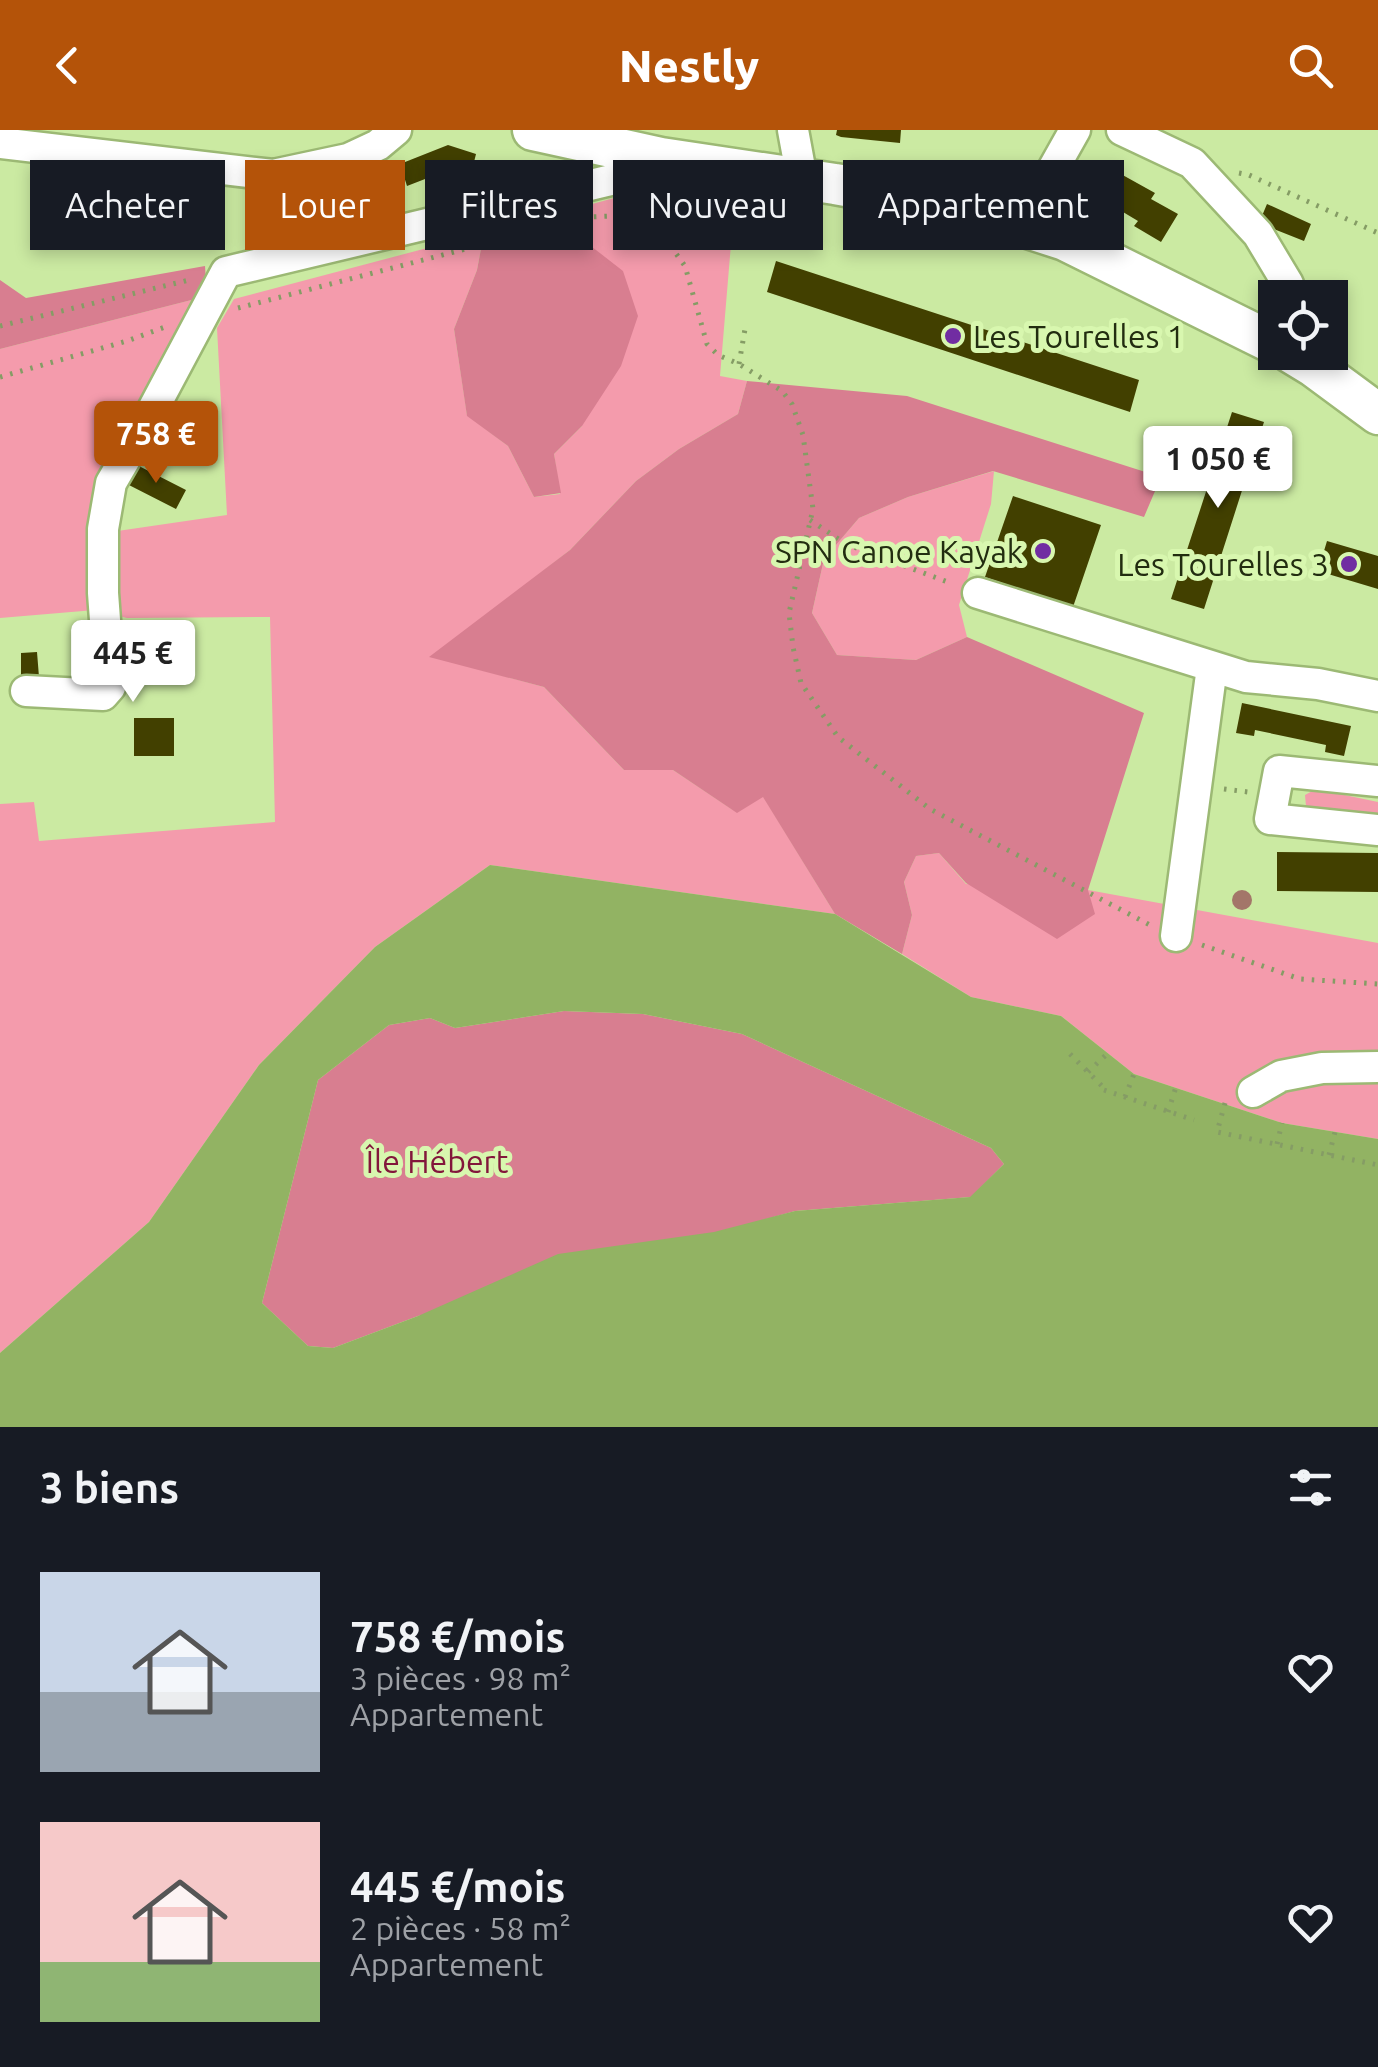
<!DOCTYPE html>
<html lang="fr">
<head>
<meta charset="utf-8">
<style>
	:root { --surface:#171b24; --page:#20242c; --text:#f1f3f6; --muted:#9ea1a6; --accent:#b45309 }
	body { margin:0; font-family:Ubuntu,sans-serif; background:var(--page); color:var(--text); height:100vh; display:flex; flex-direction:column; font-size:38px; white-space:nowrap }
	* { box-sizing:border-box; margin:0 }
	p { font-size:32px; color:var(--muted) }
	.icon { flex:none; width:55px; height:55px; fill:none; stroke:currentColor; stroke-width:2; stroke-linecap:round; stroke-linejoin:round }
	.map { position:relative; height:1297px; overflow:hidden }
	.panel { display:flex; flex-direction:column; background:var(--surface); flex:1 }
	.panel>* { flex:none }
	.banner { position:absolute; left:30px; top:30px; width:1320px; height:90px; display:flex; gap:20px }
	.controls { position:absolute; left:1258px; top:150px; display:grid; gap:20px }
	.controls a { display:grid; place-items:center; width:90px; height:90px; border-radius:0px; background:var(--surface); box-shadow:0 5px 15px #0003; font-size:50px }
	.price { position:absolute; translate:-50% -85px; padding:0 22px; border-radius:10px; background:#fff; color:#222; font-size:32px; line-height:65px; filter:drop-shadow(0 2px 5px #0008) }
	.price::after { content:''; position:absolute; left:50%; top:60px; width:30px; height:22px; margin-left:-15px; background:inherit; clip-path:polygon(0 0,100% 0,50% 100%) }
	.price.current { background:var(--accent); color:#fff }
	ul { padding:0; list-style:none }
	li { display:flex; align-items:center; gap:30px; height:250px; padding:0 40px }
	li span { display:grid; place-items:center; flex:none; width:280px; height:200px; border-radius:0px; color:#555 }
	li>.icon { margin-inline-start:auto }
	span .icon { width:120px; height:120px; fill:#fffc; stroke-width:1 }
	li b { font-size:42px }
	h2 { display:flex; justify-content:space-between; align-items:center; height:120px; padding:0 40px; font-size:42px }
	.tag { padding:0 35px; border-radius:0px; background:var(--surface); box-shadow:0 5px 15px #0003; font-size:35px; line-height:90px }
	.tag.current { background:var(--accent); color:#fff }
	header { display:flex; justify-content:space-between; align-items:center; height:130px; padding:0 40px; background:var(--accent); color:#fff; font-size:45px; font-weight:800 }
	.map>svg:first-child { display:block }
	.green { fill:#f49bac; fill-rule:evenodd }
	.forest { fill:#d87e90 }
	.water { fill:#92b363; fill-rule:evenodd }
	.building { fill:#424000 }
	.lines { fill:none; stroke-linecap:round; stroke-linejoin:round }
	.minor-casing { stroke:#9cb974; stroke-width:35 }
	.major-casing { stroke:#9cb974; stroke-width:45 }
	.path { stroke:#859c65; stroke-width:5; stroke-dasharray:2.5 8; stroke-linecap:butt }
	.minor { stroke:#fff; stroke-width:30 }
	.major { stroke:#fff; stroke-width:40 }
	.tree { fill:#a37669 }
	.poi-dot { fill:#712da2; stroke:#d8f7af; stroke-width:4 }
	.labels { text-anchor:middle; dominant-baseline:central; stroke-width:10; stroke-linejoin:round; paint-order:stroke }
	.poi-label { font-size:32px; fill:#222d10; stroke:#d8f7af; text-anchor:end }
	.park-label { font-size:32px; fill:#82173b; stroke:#d8f7af }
</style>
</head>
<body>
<header><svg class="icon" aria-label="back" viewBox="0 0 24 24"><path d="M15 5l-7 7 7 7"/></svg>Nestly<svg class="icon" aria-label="search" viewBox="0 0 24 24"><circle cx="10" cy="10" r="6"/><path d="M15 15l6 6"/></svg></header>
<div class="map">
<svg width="1378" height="1297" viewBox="0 0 1378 1297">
	<rect width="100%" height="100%" fill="#cbeaa2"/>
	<!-- green -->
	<path class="green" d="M651,58L730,67L731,114L720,246L747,251L738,284L679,319L636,351L570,420L519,460L763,666L835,784L490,735L375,817L259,935L149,1092L0,1223V674L34,672L39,711L275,692L270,487L127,488L95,480L0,488V219L207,166L97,404L227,385L217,198L234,169L484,103L477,140L454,199L467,285L508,316L534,367L560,364L554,324L582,296L587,113L559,83ZM430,526L652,583L733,680L673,640H624L544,557Z
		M994,341L991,374L959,475L967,507L916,530L837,525L812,483L824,429L859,388L908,367Z
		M1316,659L1378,672V685L1313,684L1306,676L1305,665Z
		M939,723L966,754L1088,760L1378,813V1009L1282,993L1134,944L1061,886L971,867L902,824L912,785L904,752L916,726Z"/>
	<!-- forest -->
	<path class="forest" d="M559,83L587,113L623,141L638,186L621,236L582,296L554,324L561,363L534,367L508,316L467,286L454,199L477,140L484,103Z
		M205,136L207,166L0,219V150L26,168Z
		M747,251L907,266L1161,347L1144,387L993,341L908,367L859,388L824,429L812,483L837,525L916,530L967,507L1144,583L1088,760L1095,784L1057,809L966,753L939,723L916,726L904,752L912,785L902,824L835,784L763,667L737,683L673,640H624L544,557L429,527L570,420L636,351L679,319L738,284Z
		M564,881L643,884L742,904L991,1018L1004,1034L971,1067L795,1081L418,1186L333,1218L308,1216L262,1173L318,950L389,895L430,888L455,898Z"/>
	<!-- water -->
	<path class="water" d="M490,735L835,784L971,867L1061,886L1134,944L1282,993L1378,1009V1297H0V1223L149,1092L259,935L375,817ZM564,881L643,884L742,904L991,1018L1004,1034L970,1067L795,1081L714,1102L558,1124L418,1186L333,1218L308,1216L262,1173L318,950L389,895L430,888L455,898Z"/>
	<!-- building -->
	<path class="building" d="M837,0H901L900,13L841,7L836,5Z
		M448,15L476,24L472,40L456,37L407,56L400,34Z
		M1119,43L1155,63L1151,69L1178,84L1161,112L1134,96L1138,91L1103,70Z
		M126,58L168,61L166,87L124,83Z
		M46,62L89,66L87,96L44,92Z
		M1267,74L1311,94L1304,111L1259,93Z
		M776,131L1139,250L1130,282L767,162Z
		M1232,282L1264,292L1204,479L1171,469Z
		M135,334L186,360L176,379L125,353Z
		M1013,366L1101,395L1073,477L985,447Z
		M1327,411L1378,426V459L1318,441Z
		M37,522L39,547H21V523Z
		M1242,573L1351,596L1344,626L1325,622L1326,615L1255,600L1254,606L1236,603Z
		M134,588H174V626H134Z
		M1277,722L1378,723V762L1277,761Z"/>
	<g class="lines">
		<!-- minor casing -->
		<g class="minor-casing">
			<path id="minor" d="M793,0L802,49
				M1122,0L1192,33L1258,104L1288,154L1284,168
				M0,13L273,45L348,29L378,15L396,0
				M1021,96L1075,0
				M978,463L1246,547L1318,554L1378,566
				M26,561L103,565L110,557L103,463V399L111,353L143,298L226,142L678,34
				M1378,651L1279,641L1270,689L1378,700
				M1176,806L1212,537
				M1253,962L1281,946L1322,938L1378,937"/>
		</g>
		<!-- major casing -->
		<g class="major-casing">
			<path id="major" d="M533,0L661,28L835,54L963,77L1065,110L1275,214
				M1290,222L1313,236L1378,284"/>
		</g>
		<!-- path -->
		<path class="path" d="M1239,43L1249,45L1378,103
			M238,178L589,87L613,86L635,93L672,118L685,136L707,214L718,225L739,234L782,261L792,274L803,305L813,379L789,483L793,517L801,553L838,607L930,679L1150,795
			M0,196L189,150
			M739,234L745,199
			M0,247L127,211L165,197
			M810,390L846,414L953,454
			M1224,659L1248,662
			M1202,815L1300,849L1378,854
			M1070,924L1102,956
			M1088,942L1107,924
			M1104,960L1194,990
			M1125,967L1134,944
			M1225,973L1217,1002L1378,1035
			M1168,982L1176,957
			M1277,1014L1282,993
			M1329,1025L1335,1002"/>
		<!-- minor -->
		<use href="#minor" class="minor"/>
		<!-- major -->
		<use href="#major" class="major"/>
	</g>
	<!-- trees -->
	<circle class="tree" cx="1242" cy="770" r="10"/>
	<!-- markers -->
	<g class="poi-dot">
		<circle cx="953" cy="206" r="10"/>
		<circle cx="1043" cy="421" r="10"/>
		<circle cx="1349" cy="434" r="10"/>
	</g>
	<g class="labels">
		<!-- poi labels -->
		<g class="poi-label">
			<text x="973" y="206" text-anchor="start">Les Tourelles 1</text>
			<text x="1023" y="421">SPN Canoe Kayak</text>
			<text x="1329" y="434">Les Tourelles 3</text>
		</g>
		<!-- park labels -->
		<g class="park-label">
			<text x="437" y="1031">Île Hébert</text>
		</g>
	</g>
</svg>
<div class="controls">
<a><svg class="icon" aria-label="locate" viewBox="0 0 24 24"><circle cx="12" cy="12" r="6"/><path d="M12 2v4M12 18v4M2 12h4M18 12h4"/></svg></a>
</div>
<b class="price current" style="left:156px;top:356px">758 €</b>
<b class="price" style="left:1218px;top:381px">1 050 €</b>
<b class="price" style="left:133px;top:575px">445 €</b>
<div class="banner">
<a class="tag">Acheter</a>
<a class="tag current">Louer</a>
<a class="tag">Filtres</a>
<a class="tag">Nouveau</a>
<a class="tag">Appartement</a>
</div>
</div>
<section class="panel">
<h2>3 biens<svg class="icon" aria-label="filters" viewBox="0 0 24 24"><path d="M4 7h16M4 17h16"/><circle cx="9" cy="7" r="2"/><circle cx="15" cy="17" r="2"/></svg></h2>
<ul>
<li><span style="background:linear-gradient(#c9d6e8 60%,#9aa5b1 0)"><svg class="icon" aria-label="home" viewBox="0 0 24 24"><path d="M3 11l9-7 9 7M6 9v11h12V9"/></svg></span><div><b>758 €/mois</b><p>3 pièces · 98 m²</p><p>Appartement</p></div><svg class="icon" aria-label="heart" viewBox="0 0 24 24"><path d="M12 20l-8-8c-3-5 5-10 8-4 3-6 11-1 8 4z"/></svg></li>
<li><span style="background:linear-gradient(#f6c9c9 70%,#8fb573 0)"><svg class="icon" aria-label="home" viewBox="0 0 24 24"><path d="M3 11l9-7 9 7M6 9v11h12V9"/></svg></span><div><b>445 €/mois</b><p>2 pièces · 58 m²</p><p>Appartement</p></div><svg class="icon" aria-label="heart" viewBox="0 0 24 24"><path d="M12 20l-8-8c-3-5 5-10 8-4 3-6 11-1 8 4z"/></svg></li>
</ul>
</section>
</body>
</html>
